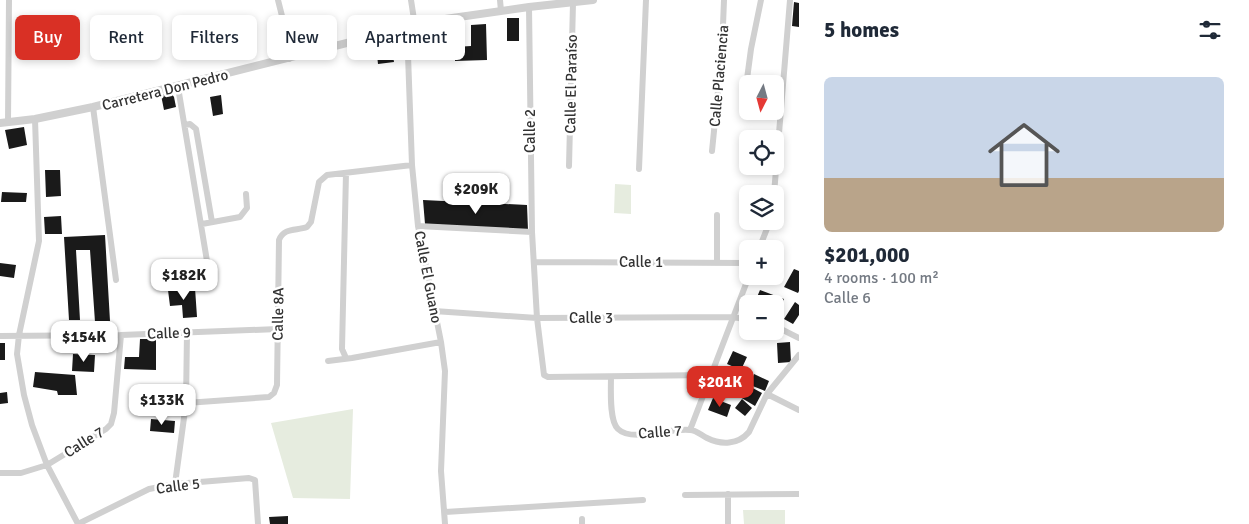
<!DOCTYPE html>
<html lang="en">
<head>
<meta charset="utf-8">
<style>
	:root { --surface:#fff; --page:#f6f6f7; --text:#1f2937; --muted:#747a83; --accent:#d93025 }
	body { margin:0; font-family:Signika,sans-serif; background:var(--page); color:var(--text); height:100vh; display:flex; flex-direction:column; font-size:19px; white-space:nowrap }
	* { box-sizing:border-box; margin:0 }
	p { font-size:16px; color:var(--muted) }
	.icon { flex:none; width:28px; height:28px; fill:none; stroke:currentColor; stroke-width:2; stroke-linecap:round; stroke-linejoin:round }
	.map { position:relative; flex:1; overflow:hidden }
	.sheet { display:flex; flex-direction:column; background:var(--surface); width:450px }
	.sheet>* { flex:none }
	.guide { position:absolute; left:15px; top:15px; width:475px; height:45px; display:flex; gap:10px }
	.needle { width:32px; rotate:186deg }
	.fabs { position:absolute; left:739px; top:75px; display:grid; gap:10px }
	.fabs a { display:grid; place-items:center; width:45px; height:45px; border-radius:8px; background:var(--surface); box-shadow:0 2px 8px #0003; font-size:25px }
	.price { position:absolute; translate:-50% -42px; padding:0 11px; border-radius:10px; background:#fff; color:#222; font-size:16px; line-height:32px; filter:drop-shadow(0 1px 2px #0008) }
	.price::after { content:''; position:absolute; left:50%; top:30px; width:15px; height:11px; margin-left:-8px; background:inherit; clip-path:polygon(0 0,100% 0,50% 100%) }
	.price.selected { background:var(--accent); color:#fff }
	ul { padding:0; list-style:none }
	li { display:grid; align-content:center; gap:10px; height:265px; padding:0 25px }
	li span { display:grid; place-items:center; height:155px; border-radius:8px; color:#555 }
	li>.icon { margin-inline-start:auto }
	span .icon { width:90px; height:90px; fill:#fffc; stroke-width:1 }
	li b { font-size:21px }
	h2 { display:flex; justify-content:space-between; align-items:center; height:60px; padding:0 25px; font-size:21px }
	.chip { padding:0 18px; border-radius:8px; background:var(--surface); box-shadow:0 2px 8px #0003; font-size:18px; line-height:45px }
	.chip.selected { background:var(--accent); color:#fff }
	main { display:flex; flex:1; min-height:0 }
	.map>svg:first-child { display:block }
	.green { fill:#e6ecdf }
	.building { fill:#1a1a1a }
	.lines { fill:none; stroke-linecap:round; stroke-linejoin:round }
	.minor { stroke:#d0d0d0; stroke-width:6 }
	.tertiary { stroke:#d0d0d0; stroke-width:8 }
	.labels { text-anchor:middle; dominant-baseline:central; stroke-width:5; stroke-linejoin:round; paint-order:stroke }
	.street-label { font-size:15px; fill:#333; stroke:#fff }
</style>
</head>
<body>
<main>
<div class="map">
<svg width="799" height="524" viewBox="0 0 799 524">
	<rect width="100%" height="100%" fill="#fff"/>
	<!-- green -->
	<path class="green" d="M615,184L631,185V214L614,213Z
		M353,409L350,499L293,498L271,423Z
		M743,510H785V524H744Z"/>
	<!-- building -->
	<path class="building" d="M794,2L799,3V27L792,26Z
		M507,18H519V41H507Z
		M486,24L487,60L455,61V47L471,46V25Z
		M391,44L394,62L378,64L376,46Z
		M171,93L174,97L176,107L164,110L161,95Z
		M221,95L223,114L213,116L210,97Z
		M24,127L27,145L9,149L5,130Z
		M45,170H60L61,196L46,197Z
		M2,192L27,193L26,202H1Z
		M423,200L527,205L528,230L425,224Z
		M61,216L62,234H45L44,217Z
		M105,235L110,321L95,322L90,250H76L80,320H69L64,237Z
		M0,263L16,265L14,278L0,276Z
		M794,269L799,271V291L798,293L784,287Z
		M195,288L197,317L183,318L182,305L170,306L168,290Z
		M760,290L784,299L778,315L775,314V304H754Z
		M795,302L799,305V315L793,324L784,319Z
		M140,339H156V370L124,369L125,357H139Z
		M790,342L791,362L778,363L777,343Z
		M0,343H5V360H0Z
		M733,351L747,357L741,370L727,364Z
		M73,354L95,355L94,372L72,371Z
		M35,372L75,375L77,395H58L57,391L33,387Z
		M754,374L769,381L765,391L750,385Z
		M747,385L762,393L755,406L740,397Z
		M7,392L8,403L0,404V393Z
		M713,398L731,405L727,417L708,410Z
		M742,399L752,408L745,416L735,408Z
		M151,419L175,421L174,433L150,431Z
		M288,516V524H270L269,517Z"/>
	<g class="lines">
		<!-- minor -->
		<path class="minor" d="M278,0L287,36L289,59
			M411,0L415,26
			M500,0L501,11
			M529,7L532,232L537,318L544,375L548,377L710,375
			M404,30L408,55L412,165L418,226L441,342L445,371L441,471L445,524
			M178,87L208,267
			M748,102L747,79L751,49L761,0
			M93,107L116,280
			M749,111V113
			M35,119L39,241L19,335L17,354L24,395L32,425L47,465L78,524
			M8,122L9,0
			M185,125L190,124L196,129L212,222
			M712,151L722,51L724,0
			M569,166L573,3
			M639,169L646,0
			M346,173L342,349L346,358
			M774,194L790,0
			M202,224L240,217L247,208L246,194
			M418,226L532,232
			M759,249L770,221
			M534,262L748,263
			M717,262V215
			M434,311L537,318L734,317L748,320
			M775,326L799,338
			M0,336L121,335L278,329
			M328,361L352,358L441,342
			M611,377C611,389 609,421 618,429C632,443 672,427 690,430C696,430 701,435 707,438C721,445 738,445 749,432L767,394L799,355
			M767,394L799,410
			M186,403L269,397L274,393L277,385L279,240C284,227 297,231 307,227L311,222L319,182L327,175L412,165
			M690,430L749,276
			M0,473H21L47,465L106,429L111,424L114,413L121,335
			M175,484L186,403L187,332
			M728,494V524
			M685,495L799,494
			M445,512L643,500
			M78,524L149,489L175,484L249,478L255,480L258,524
			M582,524V519"/>
		<!-- tertiary -->
		<path class="tertiary" d="M0,123L35,119L93,107L438,20L529,7L593,0"/>
	</g>
	<g class="labels">
		<!-- street labels -->
		<g class="street-label">
			<text transform="translate(719 76) rotate(-85)">Calle Placiencia</text>
			<text transform="translate(571 84) rotate(-89)">Calle El Paraíso</text>
			<text transform="translate(165 90) rotate(-14)">Carretera Don Pedro</text>
			<text transform="translate(530 131) rotate(-90)">Calle 2</text>
			<text x="641" y="262">Calle 1</text>
			<text transform="translate(428 277) rotate(79)">Calle El Guano</text>
			<text transform="translate(278 314) rotate(-89)">Calle 8A</text>
			<text x="591" y="318">Calle 3</text>
			<text transform="translate(169 333) rotate(-2)">Calle 9</text>
			<text transform="translate(660 432) rotate(-4)">Calle 7</text>
			<text transform="translate(84 442) rotate(-32)">Calle 7</text>
			<text transform="translate(178 486) rotate(-7)">Calle 5</text>
		</g>
	</g>
</svg>
<div class="fabs">
<a><svg class="needle" viewBox="-14 -14 28 28"><path d="M0-13l5 13h-10z" fill="#e53935"/><path d="M0 13l5-13h-10z" fill="#747a83"/></svg></a>
<a><svg class="icon" aria-label="locate" viewBox="0 0 24 24"><circle cx="12" cy="12" r="6"/><path d="M12 2v4M12 18v4M2 12h4M18 12h4"/></svg></a>
<a><svg class="icon" aria-label="layers" viewBox="0 0 24 24"><path d="M12 4l9 5-9 5-9-5zM3 14l9 5 9-5"/></svg></a>
<a>+</a>
<a>−</a>
</div>
<b class="price" style="left:476px;top:215px">$209K</b>
<b class="price" style="left:184px;top:301px">$182K</b>
<b class="price" style="left:84px;top:363px">$154K</b>
<b class="price selected" style="left:720px;top:408px">$201K</b>
<b class="price" style="left:162px;top:426px">$133K</b>
<div class="guide">
<a class="chip selected">Buy</a>
<a class="chip">Rent</a>
<a class="chip">Filters</a>
<a class="chip">New</a>
<a class="chip">Apartment</a>
</div>
</div>
<section class="sheet">
<h2>5 homes<svg class="icon" aria-label="filters" viewBox="0 0 24 24"><path d="M4 7h16M4 17h16"/><circle cx="9" cy="7" r="2"/><circle cx="15" cy="17" r="2"/></svg></h2>
<ul>
<li><span style="background:linear-gradient(#c9d6e8 65%,#b9a48a 0)"><svg class="icon" aria-label="home" viewBox="0 0 24 24"><path d="M3 11l9-7 9 7M6 9v11h12V9"/></svg></span><div><b>$201,000</b><p>4 rooms · 100 m²</p><p>Calle 6</p></div></li>
</ul>
</section>
</main>
</body>
</html>
